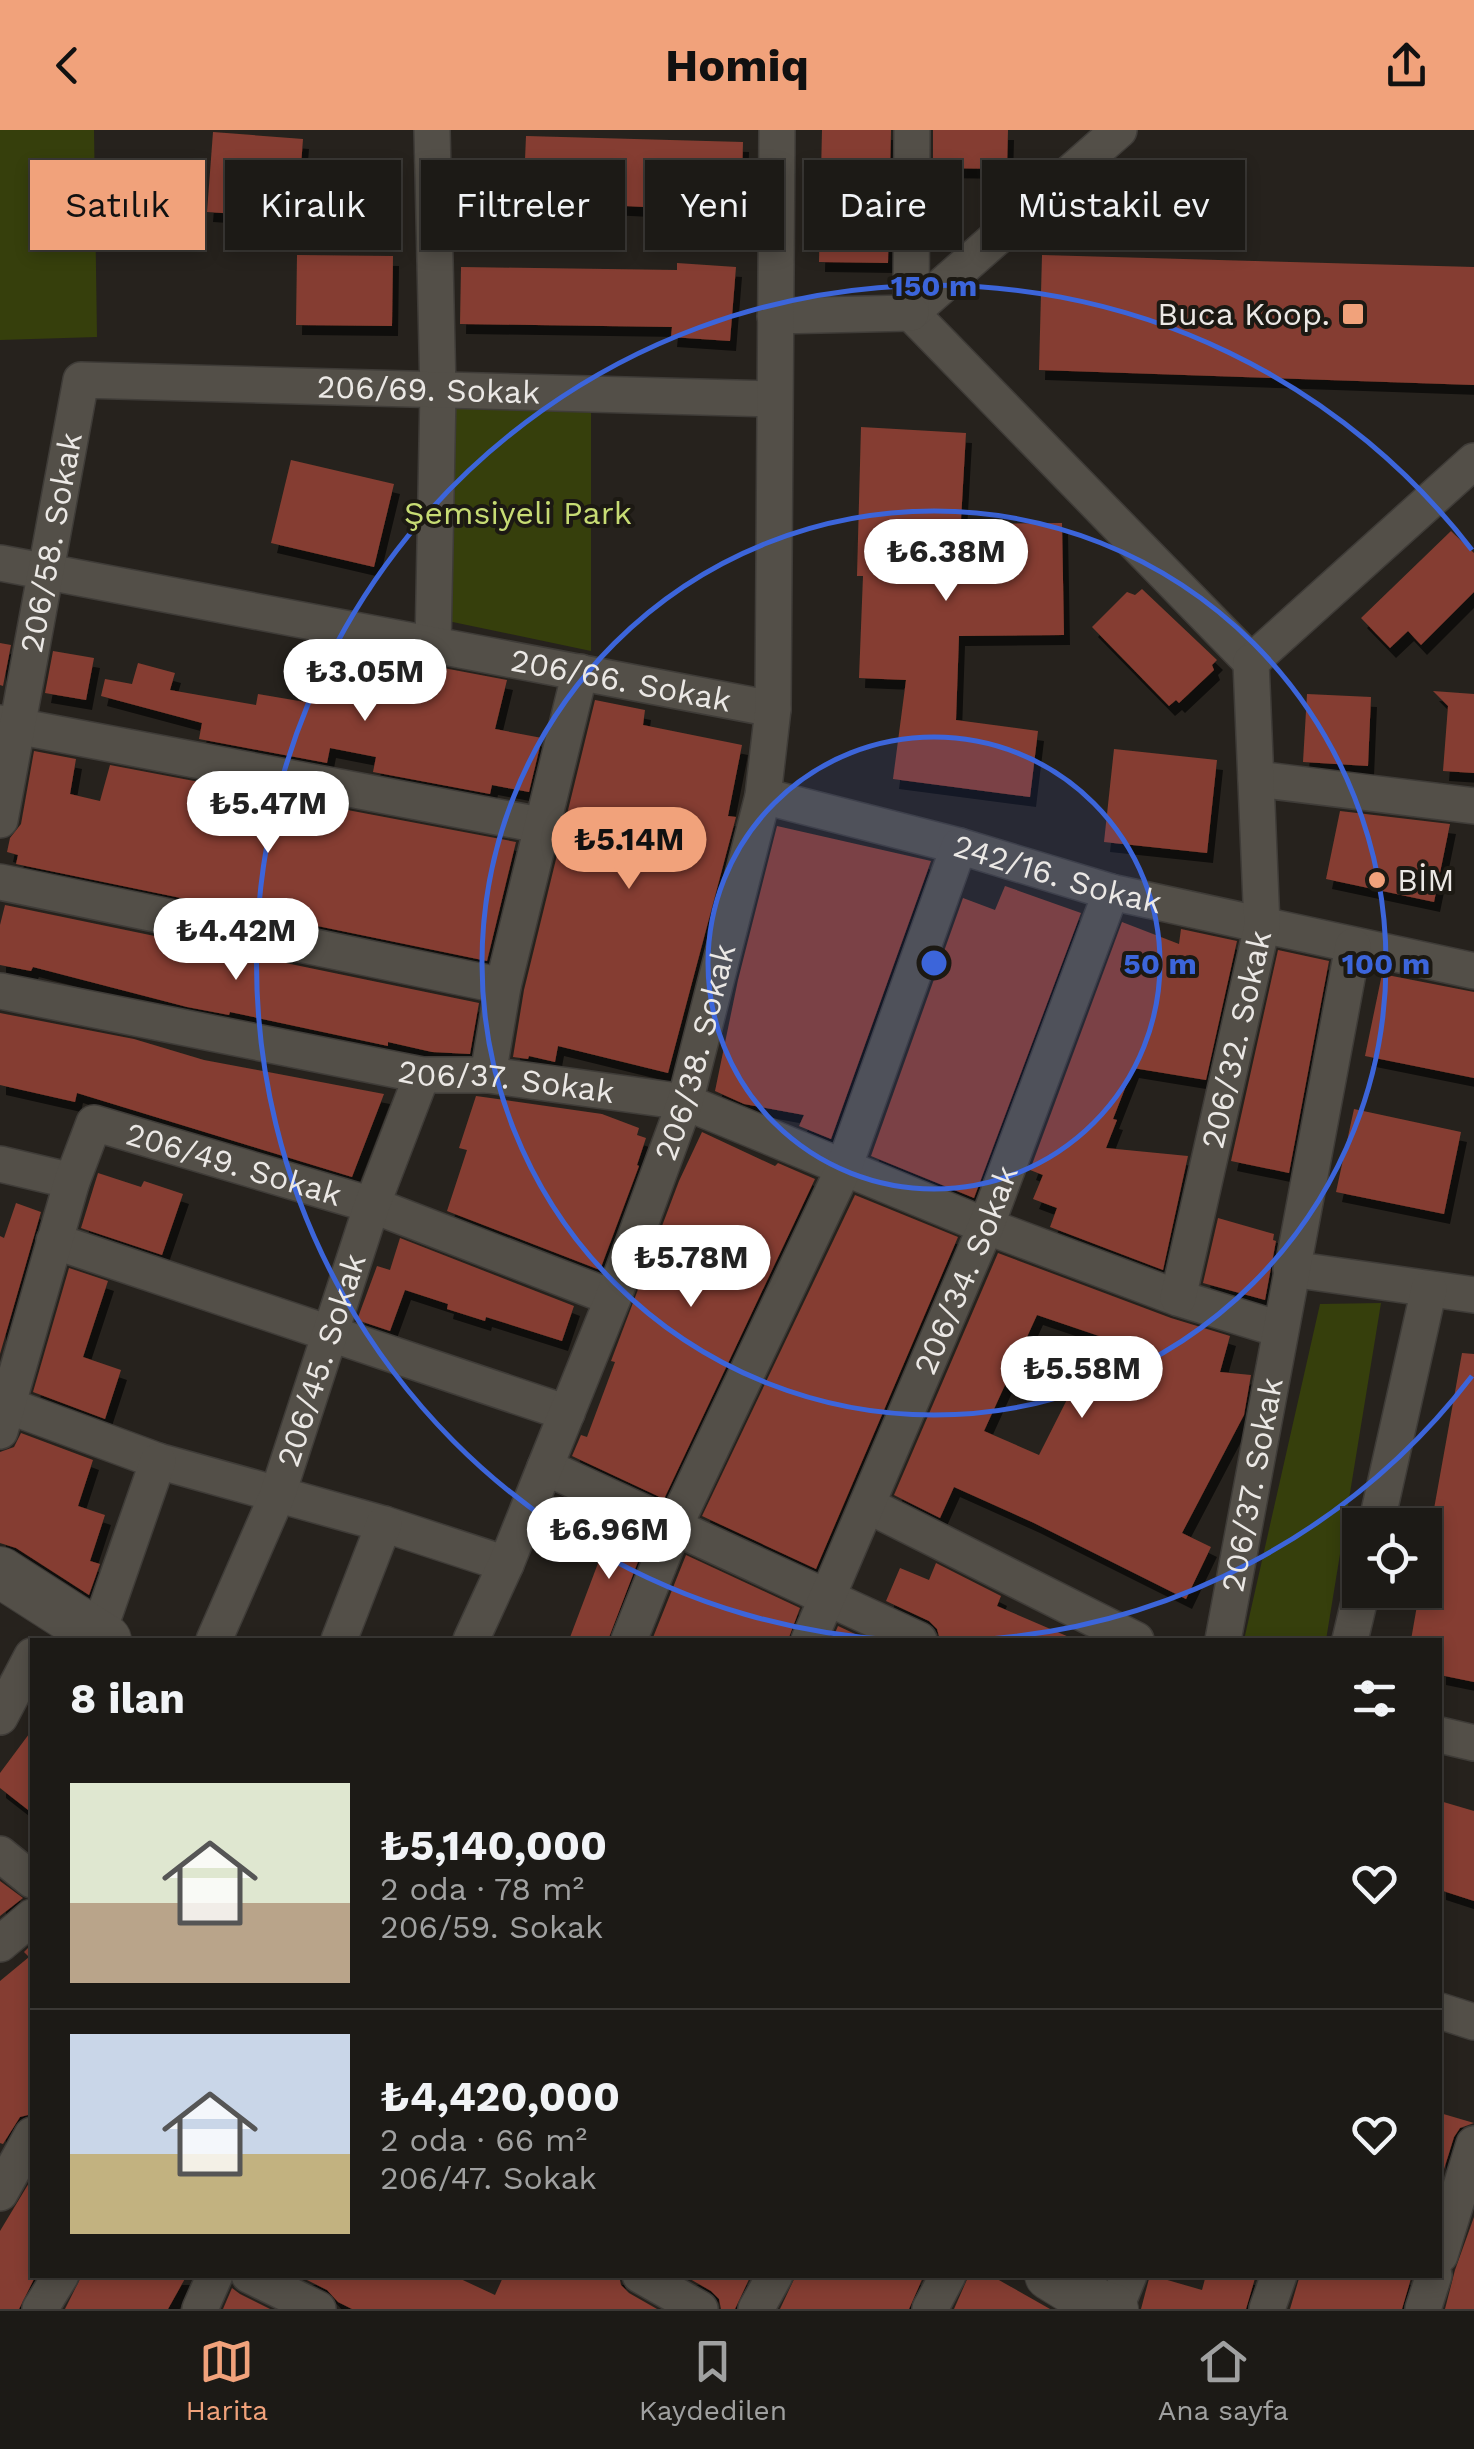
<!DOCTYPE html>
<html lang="tr">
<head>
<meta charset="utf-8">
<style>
	:root { --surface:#1c1a16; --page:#25231f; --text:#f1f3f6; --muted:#a0a1a1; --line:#3a3835; --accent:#f1a27b }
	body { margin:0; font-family:"Work Sans",sans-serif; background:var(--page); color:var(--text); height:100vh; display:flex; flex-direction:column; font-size:38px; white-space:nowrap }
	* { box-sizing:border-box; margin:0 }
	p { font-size:32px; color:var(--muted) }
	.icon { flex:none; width:55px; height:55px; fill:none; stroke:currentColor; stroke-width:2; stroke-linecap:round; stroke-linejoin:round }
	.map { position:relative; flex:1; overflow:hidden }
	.details { position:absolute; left:30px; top:1508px; width:1412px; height:640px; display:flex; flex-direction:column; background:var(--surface); border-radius:0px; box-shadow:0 5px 15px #0003,0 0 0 2px var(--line) }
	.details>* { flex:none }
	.banner { position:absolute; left:30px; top:30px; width:1415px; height:90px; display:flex; gap:20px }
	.controls { position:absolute; left:1342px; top:1378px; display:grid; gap:20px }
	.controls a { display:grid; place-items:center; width:100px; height:100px; border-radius:0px; background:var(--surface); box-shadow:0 5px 15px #0003,0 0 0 2px var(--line); font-size:50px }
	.price { position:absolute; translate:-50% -85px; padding:0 22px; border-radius:35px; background:#fff; color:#222; font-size:32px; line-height:65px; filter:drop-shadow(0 2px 5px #0008) }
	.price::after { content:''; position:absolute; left:50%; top:60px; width:30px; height:22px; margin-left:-15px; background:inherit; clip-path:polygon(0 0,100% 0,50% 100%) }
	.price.selected { background:var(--accent); color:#111 }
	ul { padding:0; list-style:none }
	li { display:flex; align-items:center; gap:30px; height:250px; padding:0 40px }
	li+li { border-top:2px solid var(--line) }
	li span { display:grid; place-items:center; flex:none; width:280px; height:200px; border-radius:0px; color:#555 }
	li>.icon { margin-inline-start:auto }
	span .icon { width:120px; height:120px; fill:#fffc; stroke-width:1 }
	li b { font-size:42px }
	h2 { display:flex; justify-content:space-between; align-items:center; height:120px; padding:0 40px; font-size:42px }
	.tag { padding:0 35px; border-radius:0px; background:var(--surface); box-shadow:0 5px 15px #0003,0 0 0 2px var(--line); font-size:35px; line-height:90px }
	.tag.selected { background:var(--accent); color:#111 }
	header { display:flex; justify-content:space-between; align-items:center; height:130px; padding:0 40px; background:var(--accent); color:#111; font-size:45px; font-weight:700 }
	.dock { display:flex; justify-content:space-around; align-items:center; height:140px; border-top:2px solid var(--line); background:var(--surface); font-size:28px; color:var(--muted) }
	.dock a { display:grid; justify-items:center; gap:5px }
	.dock .selected { color:var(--accent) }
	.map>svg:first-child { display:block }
	.green { fill:#363f0c }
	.building { fill:#853e30; fill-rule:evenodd; filter:url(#shadow) }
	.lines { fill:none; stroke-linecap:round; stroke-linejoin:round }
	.street-casing { stroke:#3f3c38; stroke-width:38 }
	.secondary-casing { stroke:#3f3c38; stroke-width:52 }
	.street { stroke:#534f48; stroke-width:35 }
	.secondary { stroke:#534f48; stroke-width:50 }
	.ring { fill:none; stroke:#3c65da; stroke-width:5 }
	.poi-dot { fill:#f1a27b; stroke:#1c1913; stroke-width:4 }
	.labels { text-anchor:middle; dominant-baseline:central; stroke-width:8; stroke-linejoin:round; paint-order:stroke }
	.poi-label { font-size:32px; fill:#ebe8e5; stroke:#1c1913; text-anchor:end }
	.street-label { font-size:32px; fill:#ebe8e5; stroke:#1c1913 }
	.park-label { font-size:32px; fill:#c7dc74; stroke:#1c1913 }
	.centre { fill:#3c65da; stroke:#1c1913; stroke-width:5 }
	.ring-label { font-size:30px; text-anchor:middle; font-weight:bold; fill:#3c65da; stroke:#1c1913; stroke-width:8; stroke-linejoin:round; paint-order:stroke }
</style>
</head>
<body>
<header><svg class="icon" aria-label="back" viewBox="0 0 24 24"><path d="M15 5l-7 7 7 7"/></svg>Homiq<svg class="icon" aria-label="share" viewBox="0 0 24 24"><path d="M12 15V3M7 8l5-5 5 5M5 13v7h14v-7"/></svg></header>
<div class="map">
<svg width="1474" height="2179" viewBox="0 0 1474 2179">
	<defs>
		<filter id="shadow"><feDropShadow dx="6" dy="10" stdDeviation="0" flood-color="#0009"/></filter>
	</defs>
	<rect width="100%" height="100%" fill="#26221d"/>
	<!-- green -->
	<path class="green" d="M0,0H94L97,207L0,210Z
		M591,272V521L443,490L448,276Z
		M1381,1173L1326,1510H1244L1320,1174Z"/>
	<!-- building -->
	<path class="building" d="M822,0H891L888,133L819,132Z
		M933,0H1008L1007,39L933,38Z
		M213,2L303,9L297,88L207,82Z
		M526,6L743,12L741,82L586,74V81L523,78Z
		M297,125L393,126L392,196L296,195Z
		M1042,125L1474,137V255L1039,240Z
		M677,133L736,137L730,211L671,207L672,197L460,194L461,137L677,140Z
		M861,297L966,303L961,390H966V394L1062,393L1064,505L959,506L956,590L1038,601L1030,667L893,649L906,550L859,548L863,446H857Z
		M291,330L394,354L374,437L271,413Z
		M1451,401L1474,423V462L1421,515L1408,501L1390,518L1361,488Z
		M1142,459L1217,530L1212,535L1214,540L1179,573L1176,570L1169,576L1092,497L1127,462L1135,465Z
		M0,513L11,515L3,556L0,555Z
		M53,521L94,528L86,570L45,563Z
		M138,533L175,543L170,560L256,575L258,564L305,572L314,536L355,546L354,551L409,565L417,533L507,550L495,599L542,608L529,662L492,655L490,664L373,642L376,627L330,618L327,633L199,609L202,593L101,566L105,549L132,554Z
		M1433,561L1474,564V643L1443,641L1448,576Z
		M1307,564L1371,567L1368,636L1303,632Z
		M595,570L645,580L643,595L742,615L728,686L736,687L668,943L558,916L555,932L529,926L528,929L513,927L524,860Z
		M1114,619L1217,630L1207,723L1104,712Z
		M34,621L76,629L70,664L100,671L110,635L516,712L487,831L16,734L18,725L7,722L10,708L21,694Z
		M1340,681L1450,694L1434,772L1326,749Z
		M777,696L931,731L831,1009L799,996L804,985L744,974L715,961L738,850Z
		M1005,756L1081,783L974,1068L871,1026L963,768L995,780Z
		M5,775L479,873L470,924L432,922L388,912V916L230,882L229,885L187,877L33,837L31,841L0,835V795Z
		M1122,792L1179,814L1181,799L1237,811L1206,950L1133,938L1113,989L1117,990L1106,1018L1188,1026L1163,1140L1050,1097L1057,1078L1033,1069L1043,1045L1030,1040Z
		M1278,820L1329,831L1289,1043L1231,1031Z
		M1382,844L1474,862V948L1365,926Z
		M0,883L134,909L204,930L384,964L352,1047L77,963L75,972L0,955Z
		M476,966L602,984L639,998L637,1005L646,1008L637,1035L639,1036L600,1140L447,1081L467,1020L459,1018Z
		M1354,979L1461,1002L1444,1084L1336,1062Z
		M702,1002L775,1036L778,1033L815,1049L664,1369L572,1326L581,1305L587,1307L615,1232L611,1231L679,1051Z
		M98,1043L141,1057L144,1051L183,1064L162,1125L81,1098Z
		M855,1065L958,1107L816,1439L702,1386Z
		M16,1073L41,1082L0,1224V1106L4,1108Z
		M1218,1088L1274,1104L1273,1110L1276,1111L1265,1170L1203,1153Z
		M400,1108L574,1176L562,1211L486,1187L485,1191L447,1179L448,1174L405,1160L390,1201L357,1190L377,1136L390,1140Z
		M998,1123L1171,1188L1230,1206L1220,1242L1251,1245L1244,1285L1182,1403L1211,1417L1186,1469L1034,1393L954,1357L940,1388L894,1365ZM1037,1185L1099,1206L1039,1325L984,1301Z
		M69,1138L108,1151L83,1227L121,1240L105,1289L33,1262Z
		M1462,1223L1474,1224V1552L1440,1545V1510H1411L1419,1464L1425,1465V1429Z
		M21,1303L93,1330L78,1376L105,1385L90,1431L100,1434L89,1465L16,1418L0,1413V1322L14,1317Z
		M608,1389L647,1408L608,1510H569L600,1428L594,1425Z
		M686,1425L800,1478L788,1510H652Z
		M936,1433L1001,1466L997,1476L1076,1510H940L937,1499L929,1491L886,1471L900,1438L929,1450Z
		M838,1496L868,1510H832Z
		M32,1600V1683L0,1658V1643Z
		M1440,1671L1474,1681V1771L1440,1760Z
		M0,1751L23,1768L0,1786Z
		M32,1814V1984L20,1987L3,2014L0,2013V1851L29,1827L24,1822Z
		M1440,1983L1474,1993L1460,1998L1454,2007L1440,2052Z
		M32,2048V2145H36L19,2179H0V2101Z
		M1474,2087V2179H1445L1455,2140Z
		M82,2145H187L168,2179H65Z
		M297,2145H452L495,2165L504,2145H619L621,2155L629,2163L657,2179H352L338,2172L327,2160Z
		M683,2145H751L735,2179H721L719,2169L711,2161Z
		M796,2145H924L909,2179H780Z
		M969,2145H990L1050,2179H954Z
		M1150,2145L1202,2160L1206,2145H1256L1246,2179H1141Z
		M1300,2145H1412L1402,2179H1290Z
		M232,2158L240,2164L270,2179H223Z"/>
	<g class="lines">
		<!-- street casing -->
		<g class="street-casing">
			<g id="street">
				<path d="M432,0L438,262L433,517"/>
				<path d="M911,183L1251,532"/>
				<path d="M911,183L1119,0"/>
				<path d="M911,183L912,0"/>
				<path d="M775,186L911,183"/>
				<path id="s1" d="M0,433L773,579"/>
				<path d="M1251,532L1474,331"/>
				<path d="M0,593L540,695"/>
				<path d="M1256,649L1474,676"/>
				<path id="s2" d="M763,666L959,716L1111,762L1474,841"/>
				<path id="s3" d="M0,690L81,250L774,269"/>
				<path d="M0,752L503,856"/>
				<path id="s4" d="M0,861L422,945H488L685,972L986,1096L1178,1168L1279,1199"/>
				<path d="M488,945L503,856L580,542"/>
				<path d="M0,1034L72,1051"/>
				<path d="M54,1111L567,1283"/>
				<path d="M1291,1139L1474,1165"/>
				<path id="s5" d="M1178,1168L1262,796L1251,532"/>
				<path d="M9,1276L158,1331L384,1394L506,1434"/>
				<path id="s6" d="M0,1301L72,1051L94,993L372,1075L613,1168"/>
				<path d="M545,1337L919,1510"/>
				<path d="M867,1375L1136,1510"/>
				<path d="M1376,1395L1429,1159"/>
				<path d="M98,1503L158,1331"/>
				<path id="s7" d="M214,1510L277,1366L372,1075L422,945"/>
				<path d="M339,1510L384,1394"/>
				<path id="s8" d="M471,1510L506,1434L613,1168L685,972L763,666L773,579L777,0"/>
				<path d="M629,1510L674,1397L843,1040L959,716"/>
				<path id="s9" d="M809,1510L986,1096L1111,762"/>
				<path id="s10" d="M1223,1510L1353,816"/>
				<path d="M1350,1510L1362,1460"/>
				<path d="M0,1587L32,1526"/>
				<path d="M1440,1605L1474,1613"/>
				<path d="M0,1724L32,1750"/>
				<path d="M0,1814L32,1787"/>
				<path d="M1440,1881L1474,1892"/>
				<path d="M0,2063L32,2005"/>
				<path d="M1440,2125L1474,2014"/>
				<path d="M249,2145L318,2179"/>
				<path d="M640,2145L700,2179"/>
				<path d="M40,2179L61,2145"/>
				<path d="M200,2179L215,2145"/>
				<path d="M756,2179L775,2145"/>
				<path d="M930,2179L948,2145"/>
				<path d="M1115,2179L1129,2145"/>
				<path d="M1267,2179L1279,2145"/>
				<path d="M1423,2179L1434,2145"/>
			</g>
		</g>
		<!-- secondary casing -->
		<g class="secondary-casing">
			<path id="secondary" d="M0,1442L106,1510
				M1050,2145L1099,2175L1113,2179"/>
		</g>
		<!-- street -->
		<use href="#street" class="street"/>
		<!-- secondary -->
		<use href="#secondary" class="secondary"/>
	</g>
	<!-- distance rings -->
	<circle cx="934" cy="833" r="226" fill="#3c65da" fill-opacity=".12"/>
	<g class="ring">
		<circle cx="934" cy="833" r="226"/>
		<circle cx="934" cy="833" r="452"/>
		<path d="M1472 1246A678 678 0 0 1 975 1510M893 1510A678 678 0 1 1 1472 420"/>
	</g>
	<!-- markers -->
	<g class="poi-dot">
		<rect x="1341" y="172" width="24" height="24" rx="5"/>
		<circle cx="1377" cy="750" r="10"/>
	</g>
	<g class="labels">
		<!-- poi labels -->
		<g class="poi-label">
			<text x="1330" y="184">Buca Koop.</text>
			<text x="1397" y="750" text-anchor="start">BİM</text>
		</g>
		<!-- street labels -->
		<g class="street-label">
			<text stroke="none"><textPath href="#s3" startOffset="795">206/69. Sokak</textPath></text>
			<text stroke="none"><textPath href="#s3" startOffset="282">206/58. Sokak</textPath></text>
			<text stroke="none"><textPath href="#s1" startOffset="632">206/66. Sokak</textPath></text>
			<text stroke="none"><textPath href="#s2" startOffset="305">242/16. Sokak</textPath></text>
			<text stroke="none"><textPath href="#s5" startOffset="265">206/32. Sokak</textPath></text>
			<text stroke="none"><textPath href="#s8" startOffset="630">206/38. Sokak</textPath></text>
			<text stroke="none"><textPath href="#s4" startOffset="515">206/37. Sokak</textPath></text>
			<text stroke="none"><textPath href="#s6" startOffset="468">206/49. Sokak</textPath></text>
			<text stroke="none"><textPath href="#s9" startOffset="402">206/34. Sokak</textPath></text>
			<text stroke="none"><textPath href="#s7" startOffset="300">206/45. Sokak</textPath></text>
			<text stroke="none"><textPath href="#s10" startOffset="158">206/37. Sokak</textPath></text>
		</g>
		<!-- park labels -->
		<g class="park-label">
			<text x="518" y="383">Şemsiyeli Park</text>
		</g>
	</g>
	<circle cx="934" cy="833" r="15" class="centre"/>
	<g class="ring-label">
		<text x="934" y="166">150 m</text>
		<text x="1160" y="844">50 m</text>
		<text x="1386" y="844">100 m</text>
	</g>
</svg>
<div class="controls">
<a><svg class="icon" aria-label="locate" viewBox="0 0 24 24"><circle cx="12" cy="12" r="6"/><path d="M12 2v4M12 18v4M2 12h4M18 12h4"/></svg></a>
</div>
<b class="price" style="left:946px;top:474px">₺6.38M</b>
<b class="price" style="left:365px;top:594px">₺3.05M</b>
<b class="price" style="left:268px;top:726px">₺5.47M</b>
<b class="price selected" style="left:629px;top:762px">₺5.14M</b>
<b class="price" style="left:236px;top:853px">₺4.42M</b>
<b class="price" style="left:691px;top:1180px">₺5.78M</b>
<b class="price" style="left:1082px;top:1291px">₺5.58M</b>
<b class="price" style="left:609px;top:1452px">₺6.96M</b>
<div class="banner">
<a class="tag selected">Satılık</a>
<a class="tag">Kiralık</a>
<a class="tag">Filtreler</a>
<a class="tag">Yeni</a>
<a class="tag">Daire</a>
<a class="tag">Müstakil ev</a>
</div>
<section class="details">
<h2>8 ilan<svg class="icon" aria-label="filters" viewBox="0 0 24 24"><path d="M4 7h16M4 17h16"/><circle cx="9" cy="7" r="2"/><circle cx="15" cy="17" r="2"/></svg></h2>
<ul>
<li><span style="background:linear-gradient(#dfe7d0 60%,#b9a48a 0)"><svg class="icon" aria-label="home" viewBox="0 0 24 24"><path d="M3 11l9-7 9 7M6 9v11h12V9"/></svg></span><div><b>₺5,140,000</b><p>2 oda · 78 m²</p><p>206/59. Sokak</p></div><svg class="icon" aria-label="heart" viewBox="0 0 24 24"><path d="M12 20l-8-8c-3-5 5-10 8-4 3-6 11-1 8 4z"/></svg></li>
<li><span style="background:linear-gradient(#c9d6e8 60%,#c2b280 0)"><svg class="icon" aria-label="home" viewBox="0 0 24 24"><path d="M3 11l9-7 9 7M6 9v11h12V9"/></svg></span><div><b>₺4,420,000</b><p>2 oda · 66 m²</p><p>206/47. Sokak</p></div><svg class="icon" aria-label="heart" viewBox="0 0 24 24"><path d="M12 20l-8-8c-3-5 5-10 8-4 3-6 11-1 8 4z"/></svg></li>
</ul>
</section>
</div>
<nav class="dock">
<a class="selected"><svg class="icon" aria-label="map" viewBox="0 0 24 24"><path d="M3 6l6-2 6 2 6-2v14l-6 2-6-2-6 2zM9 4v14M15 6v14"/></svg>Harita</a>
<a><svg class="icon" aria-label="saved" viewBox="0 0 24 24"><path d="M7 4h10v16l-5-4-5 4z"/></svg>Kaydedilen</a>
<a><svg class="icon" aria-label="home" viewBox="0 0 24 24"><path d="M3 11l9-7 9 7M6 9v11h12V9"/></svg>Ana sayfa</a>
</nav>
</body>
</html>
